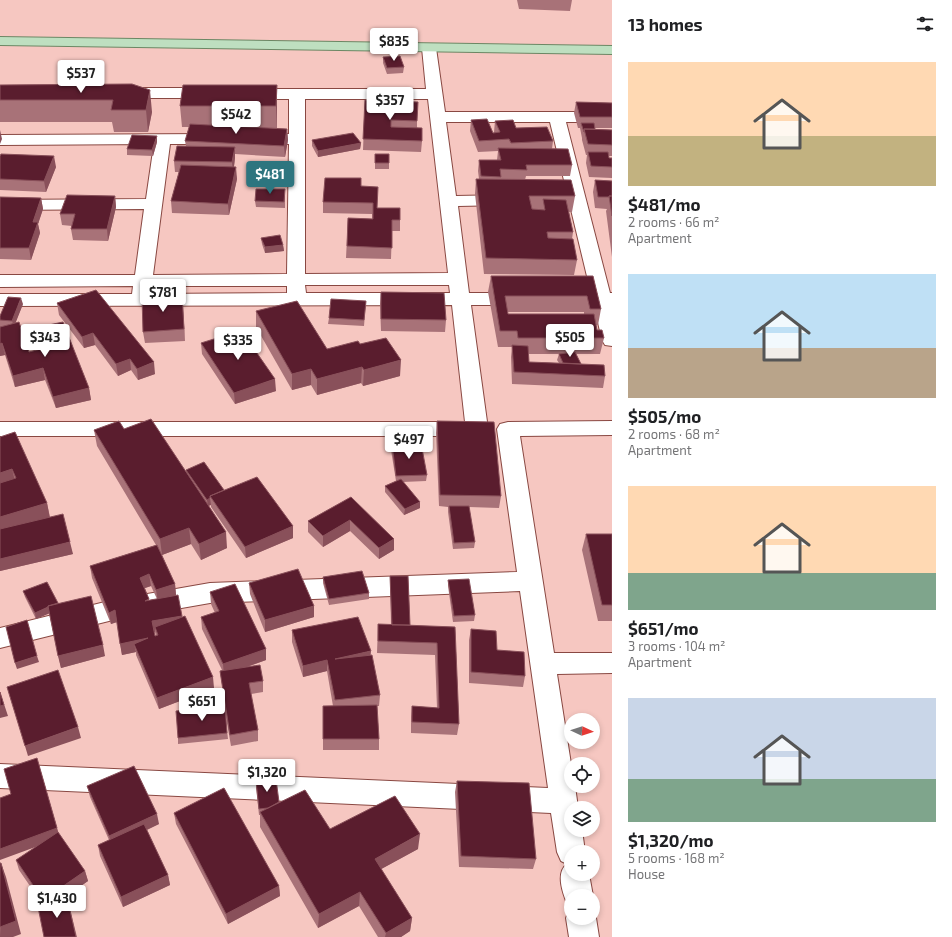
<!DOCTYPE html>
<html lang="en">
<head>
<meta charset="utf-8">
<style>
	:root { --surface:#fff; --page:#f6f6f6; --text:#202124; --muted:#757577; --accent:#2d757f }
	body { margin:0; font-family:"Exo 2",sans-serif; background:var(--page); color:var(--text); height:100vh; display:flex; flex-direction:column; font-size:15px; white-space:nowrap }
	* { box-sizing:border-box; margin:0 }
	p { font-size:13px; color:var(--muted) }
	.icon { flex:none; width:22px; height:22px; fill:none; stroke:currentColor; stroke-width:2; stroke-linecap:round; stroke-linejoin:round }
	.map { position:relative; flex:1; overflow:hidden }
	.drawer { display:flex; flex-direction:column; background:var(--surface); width:340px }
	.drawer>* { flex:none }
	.needle { width:26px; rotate:94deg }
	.fabs { position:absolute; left:564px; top:713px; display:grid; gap:8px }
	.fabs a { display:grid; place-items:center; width:36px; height:36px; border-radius:50%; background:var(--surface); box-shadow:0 2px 6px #0003; font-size:20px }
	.price { position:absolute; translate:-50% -34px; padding:0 9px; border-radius:4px; background:#fff; color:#222; font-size:13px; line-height:26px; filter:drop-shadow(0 1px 2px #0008) }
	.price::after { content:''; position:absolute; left:50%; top:24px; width:12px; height:9px; margin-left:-6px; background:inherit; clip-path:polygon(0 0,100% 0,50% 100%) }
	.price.current { background:var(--accent); color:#fff }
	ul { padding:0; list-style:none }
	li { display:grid; align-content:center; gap:8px; height:212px; padding:0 16px }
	li span { display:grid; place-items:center; height:124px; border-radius:0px; color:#555 }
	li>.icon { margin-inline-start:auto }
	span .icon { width:72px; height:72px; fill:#fffc; stroke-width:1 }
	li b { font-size:17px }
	h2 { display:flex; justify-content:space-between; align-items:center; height:48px; padding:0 16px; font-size:17px }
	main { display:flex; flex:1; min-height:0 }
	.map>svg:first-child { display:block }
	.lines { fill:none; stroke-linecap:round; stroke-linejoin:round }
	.minor-casing { stroke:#894842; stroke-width:2 }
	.major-casing { stroke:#6c8764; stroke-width:2 }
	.minor { fill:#fff; fill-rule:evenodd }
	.major { fill:#bedfc0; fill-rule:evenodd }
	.wall { fill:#a87278; fill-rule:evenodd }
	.shaded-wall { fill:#89505a }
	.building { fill:#5a1d2e; stroke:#89505a }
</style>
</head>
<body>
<main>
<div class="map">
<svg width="612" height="937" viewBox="0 0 612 937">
	<rect width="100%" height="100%" fill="#f6c7c1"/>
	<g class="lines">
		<!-- minor casing -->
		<g class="minor-casing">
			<path id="minor" d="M429,44L434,45L436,48L445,112H612V122H566L610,293H612V346L605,345L602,340L594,305H569L562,303L559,299L562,295L569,293H591L550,122H446L456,196L506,195L512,196L515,200L512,204L506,205L458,206L469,293H519L526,295L529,299L526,303L519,305H471L488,429L485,434C477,436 472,434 465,436H0V422H465L452,305L0,306V294H132L133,286L0,287V275H135L144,209L0,210V200L146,199L154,144L0,145V135L215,134L221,136L223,139L221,142L215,144H170L153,275L287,274L289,144H257L251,142L249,139L251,136L257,134H289V99H247L241,97L239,94L241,91L247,89H426L422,48L424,45ZM305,99H428L448,273L305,274ZM305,285H449L450,293H306ZM152,286H287V293L151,294Z
				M121,88H212L217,90L220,93L217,96L212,98H121L116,96L113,93L116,90Z
				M612,421V435L520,436L554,653H612V673L557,674L571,764V786H575L578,808H571V830H582L585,852H571V874H589L593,896H571V907L568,906C563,894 555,873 567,864L561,861L557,852L551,813L0,788V764L548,788L520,591L210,603L113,620L0,648V628L113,600L210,583L517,572L497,429L500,424L508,422Z
				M570,908L571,918H593V911L596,918L599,937H569L566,918Z"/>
		</g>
		<!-- major casing -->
		<g class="major-casing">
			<path id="major" d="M0,37L612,46V54L0,45Z"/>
		</g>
		<!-- minor -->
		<use href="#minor" class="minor"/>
		<!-- major -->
		<use href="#major" class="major"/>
	</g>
	<!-- wall -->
	<path class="wall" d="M517,0H572L570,11L519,9Z
		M383,57L404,67L403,73L387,74L383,63Z
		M132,84L152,112L148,132H114L112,122H0V85Z
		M277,85V128H263L287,129L288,140L285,157L235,154V158L234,167L237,179L229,215L172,213L171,201L179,172H175L174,161L186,146L185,141L189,127H182L180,106Z
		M365,100L417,121V127L422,141L421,152L363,150Z
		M576,102L612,103V128H595V129L612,130V156H609V158H612V178L589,177L586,163L587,155H586L582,140V138L580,128H578L574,113Z
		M471,120L493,133H494V132L495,121L553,141L552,149L572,165L570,176H526L525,180L575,196L572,212H569L573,232L572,239L577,260L574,275L484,274L475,194L476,179H479L478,171L479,160H497L498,151L478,152L470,131Z
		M312,140L361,143L360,149L318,157L312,146Z
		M157,142L153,156L127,155V149Z
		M375,154L389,163V169H375Z
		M0,156L56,167L46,192L0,190Z
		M595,180L612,181V257L606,211L607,209L595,208L593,192Z
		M361,186L377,208L400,220V231H392L391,259L346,258L348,218L372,219V214L323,213V202Z
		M285,195V208L256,207L255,201Z
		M115,196L116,207L108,241L73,240L71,229L72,226L62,225L60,214Z
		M0,197L41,198L43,209L38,224L40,233L31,260L0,259Z
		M261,238L283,245L284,251L265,253L262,244Z
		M491,276H593L601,309L598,325H596L597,330L604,338L600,354H576L581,364L605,376L603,388L512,384L511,357L512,347H498L488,292ZM507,312H584V314H508ZM529,354H559L557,360L559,363L529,362Z
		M381,292L446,320L445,332L381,331L380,304Z
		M182,294L185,341L145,343L143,332Z
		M366,301L364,326L328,324L329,318Z
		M57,303L155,374L138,380L131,370L118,376L95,345L84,348L59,315Z
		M23,304L15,323L29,352L50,347L47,338L44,326L89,388L91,400L56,408L45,380L15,387L5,355L0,356V316Z
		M256,311L327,349L360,344L400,376L363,386L361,383L317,395L311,385L292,390L256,327Z
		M201,343L276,391L235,404L202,354Z
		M437,421L501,496L499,508L469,507L475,542L474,548L453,549L448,512V507L439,506L436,433Z
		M124,429L186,472V470L293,526V538L246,558L211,507V505L208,506L227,548L201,560L191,544L162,555L175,584L176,595L182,617L214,688L159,709L136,655V652L122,655L117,622L111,624L92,578L90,566L156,545L97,446L94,430ZM151,586L157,599L149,600L145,588ZM154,632H155L156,636H155Z
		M0,437L47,503L50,517L73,554L0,571Z
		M392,444L427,475L426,481L403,482L420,508L404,515L385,492V486L396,481L391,450Z
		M351,497L394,550L379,559L350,531L323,547L308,532V521Z
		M586,534H612V621H598L582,550Z
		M390,576H408L410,626L455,627L459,724L457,735L411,733V717L412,706L437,708L435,655L377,653L378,624L391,625L390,582Z
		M323,577L369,593V599L329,605L323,583Z
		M448,580L475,615L474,621L453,622L448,586Z
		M249,583L314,617L265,632L250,594Z
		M23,591L59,603L105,656L61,668L49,613L36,619L25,597Z
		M210,592L266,649V660L247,667L263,681V692L251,694L258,730V741L231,746L225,712L228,739L178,744V738L225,706L220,671L222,670L202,629L201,617L215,613L211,604Z
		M471,629L497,650L525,676L523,687L469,683V640Z
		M292,630L370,655L380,695L379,706H377L379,739V750H323V717L333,706L327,671L303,677L292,642Z
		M457,781L536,859L533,869L459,867L455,792Z
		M87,786L159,824L147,830L168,875L170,885L123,907L100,856L98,845L109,840L90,797Z
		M256,787L279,802L330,829L418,849L381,869L412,918L410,931L401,937H378L359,906L318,928L260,827V815H259Z
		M174,813L279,886L280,896L228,924L176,824Z
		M59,834L85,871L88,881L64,898L67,897L77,937H44L43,905L19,870L16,860Z"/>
	<!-- shaded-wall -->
	<path class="shaded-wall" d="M277,85V128L276,106Z
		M150,90L152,112L148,132L146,110Z
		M287,129L288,140L285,157L284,146Z
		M0,130L2,139L0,144Z
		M157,136V142L153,156L152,150Z
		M361,143L360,149L318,157V151Z
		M235,147V158L233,173L232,162Z
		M54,156L56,167L46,192L44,181Z
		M236,167L237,179L229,215L228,204Z
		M115,196L116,207L108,241L107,229Z
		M41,198L43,209L38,224L40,233L31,260L29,248L33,222Z
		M283,245L284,251L265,253V247Z
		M182,294L183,306L185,341L184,329Z
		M21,298L23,304L14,327L12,321Z
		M93,333L95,345L84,348L82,337Z
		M255,342V354L250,343Z
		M2,343L5,355L0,356V344Z
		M130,359L131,370L118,376L116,364Z
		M401,360L400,376L363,386L364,370Z
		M154,362L155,374L138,380L137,369Z
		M362,367L361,383L317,395V379Z
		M43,368L45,380L15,387L13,376Z
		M311,369V385L292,390V374Z
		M275,379L276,391L235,404L234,393Z
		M89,388L91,400L56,408L53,397Z
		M12,469L16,485L0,490V473Z
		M210,498L211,505L208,506L207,500Z
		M420,502V508L404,515L405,509Z
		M47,503L50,519L0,534V517Z
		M350,520V531L323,547V536Z
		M293,526V538L246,558L245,547Z
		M189,528L191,544L162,555L160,539Z
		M226,532L227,548L201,560L199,544Z
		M394,539V550L379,559V548Z
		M70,542L73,554L0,571V559Z
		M149,574L151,586L142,589L140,578Z
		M175,584L176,595L158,602L156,590Z
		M58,603L60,609L36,619L35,613Z
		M314,606V617L265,632V620Z
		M115,610L117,622L111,624L109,613Z
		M182,616L183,627H155V632H154L152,621Z
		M148,638L134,644L136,652L122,655L120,644Z
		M103,645L105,656L61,668L58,656Z
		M266,649V660L224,675L223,664Z
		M371,651L370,662L335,659Z
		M37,656L39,662L17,669L15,663Z
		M327,660V671L303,677V666Z
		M213,677L214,688L159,709L157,698Z
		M0,692L8,716L0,718Z
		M78,727L81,738L28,756L25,746Z
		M37,758L60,838L0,860V849Z
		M157,814L159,824L112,846L109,836Z
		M420,834L418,849L374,873L375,859Z
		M1,863L6,877L21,934L13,937H0Z
		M85,871L88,881L46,910L43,900Z
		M168,875L170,885L123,907L121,897Z
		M279,886L280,896L228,924L226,914Z
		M360,892L359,906L318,928L319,914Z
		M412,918L410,931L401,937H385L386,933Z"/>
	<!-- building -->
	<path class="building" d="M400,56L404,67L387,68L383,57Z
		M132,84L150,90L146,110H111L113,100H0V85Z
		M183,85H277L276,106H180Z
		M365,100L418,102L417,121L391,120V127L422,128V141L363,139Z
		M576,102L612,103V117H580Z
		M487,119L493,133L500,132L495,121L513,120L516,128L547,127L553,141L511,143L509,139L479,141L471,120Z
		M581,123H594L595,129H584V132Z
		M190,124L287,129L284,146L185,141Z
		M584,129L612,130V145L588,144Z
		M353,133L361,143L318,151L312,140Z
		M132,135L157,136L152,150L127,149Z
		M177,146L235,147L232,162L174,161Z
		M498,148L568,149L572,165H526L527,170L500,169L501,177L481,176L479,160H501Z
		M588,152H608L609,158H612V167L591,166Z
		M1,154L54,156L44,181L0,179V156Z
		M375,154H389V163H375Z
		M181,165L236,167L228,204L171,201Z
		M325,178H361V186L378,187L377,208H400V220H392V248L347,246L348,218L373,219V203L323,202Z
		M476,179L571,180L575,196H529L532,209L545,210L543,199L566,200L573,232H547L548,238L573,239L577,260L486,258Z
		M595,180L612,181V196H609V197H598Z
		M256,189H285L284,202L255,201Z
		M67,195L115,196L107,229H71L75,214H60Z
		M609,196H612V216Z
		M0,197L41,198L33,222H38L29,248H0Z
		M280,235L283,245L265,247L261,238Z
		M491,276H593L601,309H590L587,296H505L508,314H594L597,330H602L604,338H518L517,331H500Z
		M96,290L154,362L137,369L130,359L116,364L93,333L82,337L57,303Z
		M381,292L444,293L446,320L381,319Z
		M182,294L184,329L143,332L142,297Z
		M8,297L21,298L12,321L0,320V316Z
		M331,299L366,301L364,320L329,318Z
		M297,301L327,349L358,341L360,344L386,338L401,360L364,370L362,367L317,379L311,369L292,374L256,311Z
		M19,322L29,352L52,346L44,326L63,322L89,388L53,397L43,368L13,376L2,343L0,344V327Z
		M246,329L255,342L250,343L275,379L234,393L201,343Z
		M512,345L528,346L529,362L604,365L605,376L514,372Z
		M575,352L581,364L563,363L559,354Z
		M151,419L226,532L199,544L189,528L160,539L94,430L119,421L124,429Z
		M437,421L494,422L501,496L440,495Z
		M15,432L47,503L0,517V483L16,478L12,469L0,473V437Z
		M421,443L427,475L396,476L392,444Z
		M204,462L224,490L210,496V498L207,500L186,470Z
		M257,477L293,526L245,547L210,496Z
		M401,479L420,502L405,509L385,486Z
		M351,497L394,539L379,548L350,520L323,536L308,521Z
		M449,506H469L475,542L454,543Z
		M63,514L70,542L0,559V529Z
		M586,534H612V605H602Z
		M157,545L175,584L156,590L149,574L140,578L149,599L145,601L178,595L182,616L152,621L155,636L158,635L155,627L185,616L213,677L157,698L134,644L148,638L120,644L115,610L109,613L90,566Z
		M298,569L314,606L265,620L249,583Z
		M362,571L369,593L329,599L323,577Z
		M390,576H408L410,625H392Z
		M469,579L475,615L454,616L448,580Z
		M47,582L58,603L48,606V607L35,613L23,591Z
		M235,584L266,649L223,664L201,617L219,611L210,592Z
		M91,596L103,645L58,656L48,606Z
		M358,617L371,651L335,659L372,655L380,695L335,700L327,660L303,666L292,630Z
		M27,620L37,656L15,663L6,627Z
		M378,624L455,627L459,724L412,722V706L439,708L437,643L378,641Z
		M471,629L496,631L497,650L524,652L525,676L471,672Z
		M260,665L263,681L249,683L258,730L230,735L220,671Z
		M58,670L78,727L25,746L7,687Z
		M0,692L4,705L0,706Z
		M377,705L379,739H323V706Z
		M225,706L227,733L178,738L176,711Z
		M37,758L57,828L0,849V798L11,794L4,769Z
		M134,766L157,814L109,836L87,786Z
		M276,779L279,802L268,808L259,809L256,781Z
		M457,781L529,783L536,859L461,856Z
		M224,788L279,886L226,914L174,813Z
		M305,790L330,829L395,796L420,834L375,859L412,918L386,933L360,892L319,914L260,812Z
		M144,824L168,875L121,897L98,845Z
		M58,832L85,871L43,900L16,860Z
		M0,863H1L16,921L0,927Z
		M67,897L76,937H44L38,907Z"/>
</svg>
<div class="fabs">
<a><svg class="needle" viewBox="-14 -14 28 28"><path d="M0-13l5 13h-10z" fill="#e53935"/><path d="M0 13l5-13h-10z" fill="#757577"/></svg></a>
<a><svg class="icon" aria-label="locate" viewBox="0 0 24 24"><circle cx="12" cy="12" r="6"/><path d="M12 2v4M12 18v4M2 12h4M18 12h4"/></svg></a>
<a><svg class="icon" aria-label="layers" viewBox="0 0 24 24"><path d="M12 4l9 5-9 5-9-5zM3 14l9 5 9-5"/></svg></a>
<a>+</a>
<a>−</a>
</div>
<b class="price" style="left:394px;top:62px">$835</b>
<b class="price" style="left:81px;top:94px">$537</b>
<b class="price" style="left:390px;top:121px">$357</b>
<b class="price" style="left:236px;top:135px">$542</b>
<b class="price current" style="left:270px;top:195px">$481</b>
<b class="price" style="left:163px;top:313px">$781</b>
<b class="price" style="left:45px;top:358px">$343</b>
<b class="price" style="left:570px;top:358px">$505</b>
<b class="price" style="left:238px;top:361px">$335</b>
<b class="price" style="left:409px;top:460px">$497</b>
<b class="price" style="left:202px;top:722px">$651</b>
<b class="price" style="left:267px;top:793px">$1,320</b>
<b class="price" style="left:57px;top:919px">$1,430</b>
</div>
<section class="drawer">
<h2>13 homes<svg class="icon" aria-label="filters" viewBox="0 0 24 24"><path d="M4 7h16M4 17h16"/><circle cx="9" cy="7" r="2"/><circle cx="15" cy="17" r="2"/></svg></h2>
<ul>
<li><span style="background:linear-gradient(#ffd9b3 60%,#c2b280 0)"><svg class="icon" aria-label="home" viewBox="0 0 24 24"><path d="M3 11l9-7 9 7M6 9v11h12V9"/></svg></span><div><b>$481/mo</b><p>2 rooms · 66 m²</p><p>Apartment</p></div></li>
<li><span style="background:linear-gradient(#bfe0f5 60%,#b9a48a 0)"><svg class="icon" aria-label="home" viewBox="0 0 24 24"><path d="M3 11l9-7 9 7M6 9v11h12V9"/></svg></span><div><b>$505/mo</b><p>2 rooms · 68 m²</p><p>Apartment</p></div></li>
<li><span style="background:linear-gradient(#ffd9b3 70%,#7fa58c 0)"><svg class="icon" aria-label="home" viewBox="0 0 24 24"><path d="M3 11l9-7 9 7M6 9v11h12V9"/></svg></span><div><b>$651/mo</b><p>3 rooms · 104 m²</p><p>Apartment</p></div></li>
<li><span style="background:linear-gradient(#c9d6e8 65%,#7fa58c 0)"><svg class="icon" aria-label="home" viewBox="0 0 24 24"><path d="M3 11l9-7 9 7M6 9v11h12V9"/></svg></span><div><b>$1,320/mo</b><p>5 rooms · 168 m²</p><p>House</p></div></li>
</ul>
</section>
</main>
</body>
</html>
